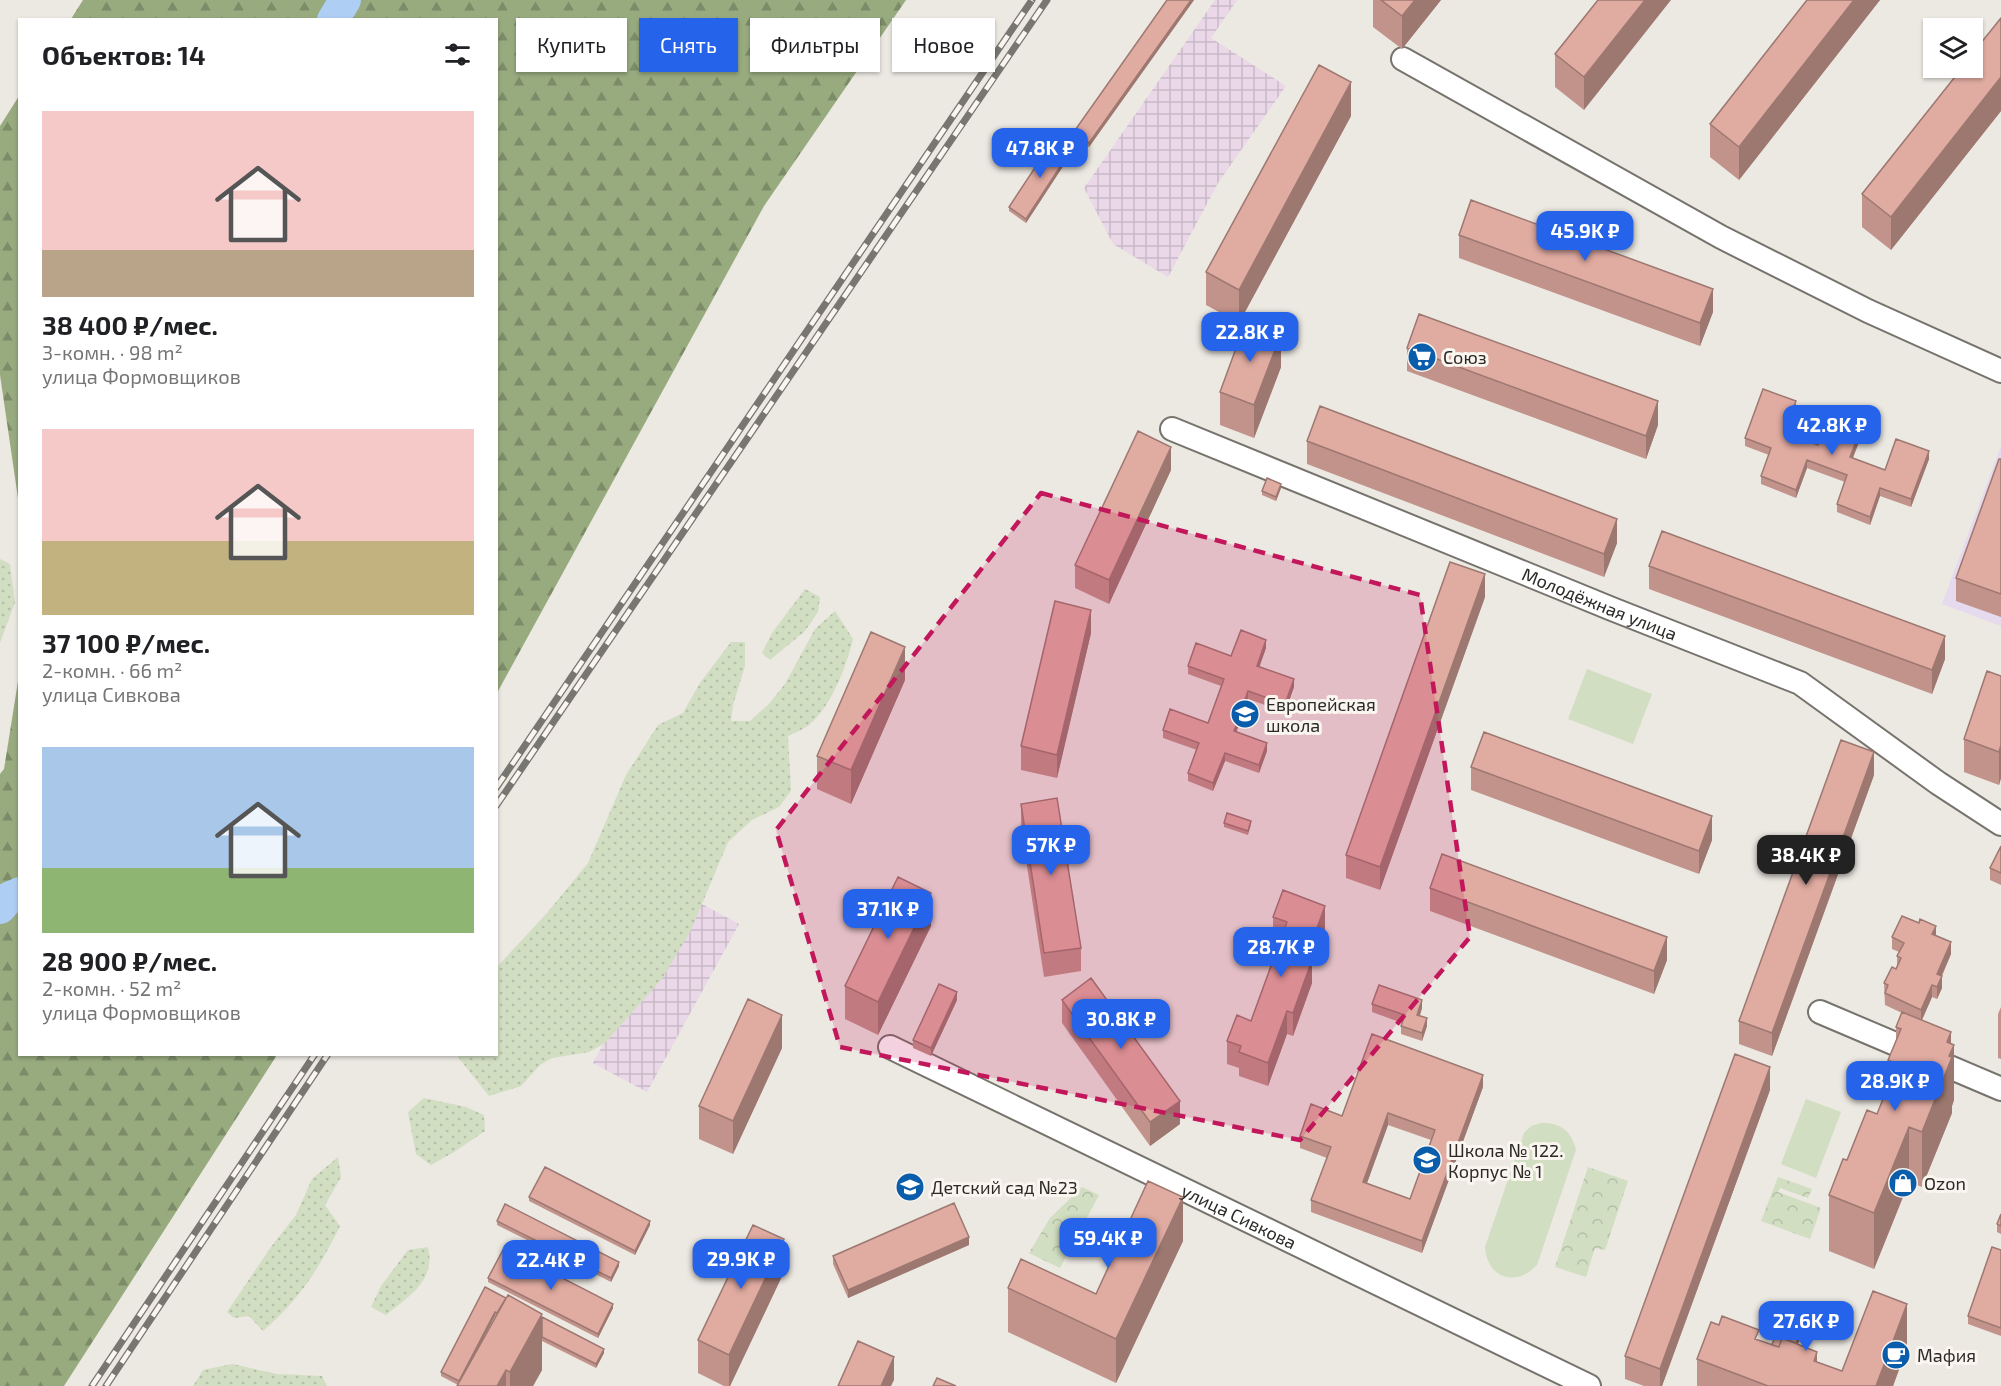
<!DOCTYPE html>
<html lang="ru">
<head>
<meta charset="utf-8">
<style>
	:root { --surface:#fff; --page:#f6f6f6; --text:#202124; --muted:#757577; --accent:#2563eb }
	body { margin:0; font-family:"Exo 2",sans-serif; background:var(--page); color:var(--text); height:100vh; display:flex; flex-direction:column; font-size:22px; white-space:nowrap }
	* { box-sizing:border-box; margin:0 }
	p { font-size:20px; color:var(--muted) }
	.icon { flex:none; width:33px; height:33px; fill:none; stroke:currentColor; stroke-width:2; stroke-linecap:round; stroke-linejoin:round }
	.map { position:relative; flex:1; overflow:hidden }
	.sheet { position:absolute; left:18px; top:18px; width:480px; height:1038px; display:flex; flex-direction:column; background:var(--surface); border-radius:0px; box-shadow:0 2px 4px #0004 }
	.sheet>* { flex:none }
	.banner { position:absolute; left:516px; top:18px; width:570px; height:54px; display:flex; gap:12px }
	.fabs { position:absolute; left:1923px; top:18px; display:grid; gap:12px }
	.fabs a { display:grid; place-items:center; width:60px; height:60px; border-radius:0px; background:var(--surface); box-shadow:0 2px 4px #0004; font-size:30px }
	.price { position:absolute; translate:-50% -51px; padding:0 14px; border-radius:12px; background:var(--accent); color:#fff; font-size:20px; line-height:39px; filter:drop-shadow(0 2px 3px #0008) }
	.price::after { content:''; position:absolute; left:50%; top:36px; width:18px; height:14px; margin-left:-9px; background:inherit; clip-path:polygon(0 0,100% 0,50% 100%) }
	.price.on { background:#222; color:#fff }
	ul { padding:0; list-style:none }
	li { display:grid; align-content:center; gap:12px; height:318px; padding:0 24px }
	li span { display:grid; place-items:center; height:186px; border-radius:0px; color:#555 }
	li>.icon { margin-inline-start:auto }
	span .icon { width:108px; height:108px; fill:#fffc; stroke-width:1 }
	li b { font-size:26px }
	h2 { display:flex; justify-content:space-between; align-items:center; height:72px; padding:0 24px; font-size:26px }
	.tag { padding:0 21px; border-radius:0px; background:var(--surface); box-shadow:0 2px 4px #0004; font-size:21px; line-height:54px }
	.tag.on { background:var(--accent); color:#fff }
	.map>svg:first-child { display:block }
	.commercial { fill:#e5daee }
	.industrial { fill:url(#industrial-grid) }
	.grass { fill:url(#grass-dots) }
	.forest { fill:url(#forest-firs) }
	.park { fill:url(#park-crowns) }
	.garden { fill:#d1dec2 }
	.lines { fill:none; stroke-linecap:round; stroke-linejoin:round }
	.river { stroke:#aecef4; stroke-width:32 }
	.minor-casing { stroke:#76736d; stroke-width:26 }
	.minor { stroke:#fff; stroke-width:22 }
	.rail-casing { stroke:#787671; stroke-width:7 }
	.rail { stroke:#faf5ef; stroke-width:4.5; stroke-dasharray:14; stroke-linecap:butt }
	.wall { fill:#c1938a; fill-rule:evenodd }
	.shaded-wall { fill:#9d7871 }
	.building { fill:#e0aba1; stroke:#9d7871; stroke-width:1.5; fill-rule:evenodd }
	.marked { fill:#c2185b; fill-opacity:0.2; stroke:#c2185b; stroke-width:4.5; stroke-dasharray:12 8; stroke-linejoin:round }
	.labels { text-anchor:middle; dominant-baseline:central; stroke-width:6; stroke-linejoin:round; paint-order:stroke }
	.poi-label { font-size:18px; fill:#2b2a27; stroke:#faf5ef; text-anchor:start }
	.street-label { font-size:18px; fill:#2b2a27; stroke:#faf5ef }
</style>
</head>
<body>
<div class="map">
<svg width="2001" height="1386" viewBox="0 0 2001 1386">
	<defs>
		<pattern id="industrial-grid" width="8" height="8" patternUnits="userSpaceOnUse" patternTransform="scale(1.5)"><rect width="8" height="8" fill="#ead8e9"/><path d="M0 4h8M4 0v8" fill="none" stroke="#c9bac8"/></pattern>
		<pattern id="grass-dots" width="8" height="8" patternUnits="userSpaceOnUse" patternTransform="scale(1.5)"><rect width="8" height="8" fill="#d1dec2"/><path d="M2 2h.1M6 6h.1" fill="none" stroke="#b4bfa7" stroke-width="1.8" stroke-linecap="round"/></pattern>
		<pattern id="forest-firs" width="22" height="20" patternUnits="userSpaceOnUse" patternTransform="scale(1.5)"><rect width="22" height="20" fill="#98ab7f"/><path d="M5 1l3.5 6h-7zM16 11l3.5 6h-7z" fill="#7c8b68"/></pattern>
		<pattern id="park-crowns" width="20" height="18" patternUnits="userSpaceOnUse" patternTransform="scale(1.5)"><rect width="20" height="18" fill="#d1dec2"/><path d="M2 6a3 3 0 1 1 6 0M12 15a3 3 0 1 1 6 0" fill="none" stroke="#b4bfa7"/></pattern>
	</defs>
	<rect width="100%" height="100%" fill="#ece8e2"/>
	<!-- commercial -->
	<path class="commercial" d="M2001,446V626L1942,604Z"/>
	<!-- industrial -->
	<path class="industrial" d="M1215,0H1237L1211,38L1286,86L1218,183L1168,277L1113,244L1084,188Z
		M685,895L739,924L647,1092L593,1063Z"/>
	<!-- grass -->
	<path class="grass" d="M0,559L10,564L15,602L0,643Z
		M805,589L820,597L818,612L805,631L770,660L762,653L772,633Z
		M835,611L853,639C847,665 831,707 809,725C803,729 795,733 788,736L791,791L779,807L752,820L728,842L691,930L662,979L605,1043L589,1052L552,1058L540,1065L521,1086L489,1096L458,1057L459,1055L496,1054L497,967L547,913L588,863L626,775L658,725L683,713L700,683L731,642H745V666L733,705L731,721H750L768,705L785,684L815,629Z
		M424,1098L466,1107L484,1115L485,1131L454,1152L431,1165L416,1154L408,1112Z
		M338,1157L341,1177L325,1205L340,1226C319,1269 299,1300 263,1331L249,1316L234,1318L227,1312L271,1247L296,1215L312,1179Z
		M428,1247C436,1281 409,1296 386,1315L371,1307L381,1286L408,1250Z
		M232,1364L277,1374L322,1376L327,1386H193L203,1370Z"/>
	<!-- forest -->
	<path class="forest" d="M83,0H906L764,206L497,693L496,20L71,19Z
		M19,96H20L19,505L0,375V126Z
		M19,675L20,1054L277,1055L64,1386H0V774L4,769Z"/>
	<!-- park -->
	<path class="park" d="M1588,1167L1628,1181L1605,1250L1595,1248L1586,1277L1555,1267Z
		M1778,1177L1812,1189L1808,1198L1780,1188L1778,1192L1821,1208L1810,1239L1761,1221Z
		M1082,1187L1099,1195L1060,1268L1029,1253L1050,1218Z"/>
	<!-- garden -->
	<path class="garden" d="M1587,669L1652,694L1633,744L1568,719Z
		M1806,1099L1841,1112L1816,1178L1781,1164Z
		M1541,1123C1560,1122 1572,1131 1576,1150L1537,1265C1516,1288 1487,1278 1485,1247L1524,1133L1531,1126Z"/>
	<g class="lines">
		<!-- river -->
		<path class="river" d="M333,20L345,0
			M0,908L10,897L20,893"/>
		<!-- minor casing -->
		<g class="minor-casing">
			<g id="minor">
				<path d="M1403,59L1721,237L1868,311L2001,371"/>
				<path id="s1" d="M1172,429L1612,609L1800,683L1938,783L2001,824"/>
				<path d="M1820,1012L2001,1089"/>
				<path id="s2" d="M890,1047L1589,1386"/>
			</g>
		</g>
		<!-- minor -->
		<use href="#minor" class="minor"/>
		<!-- rail casing -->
		<g class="rail-casing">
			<path id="rail" d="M496,788L1032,0
				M496,806L1047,0
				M92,1386L315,1054
				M106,1386L328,1054"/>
		</g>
		<!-- rail -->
		<use href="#rail" class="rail"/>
	</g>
	<!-- wall -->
	<path class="wall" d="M1167,0H1194L1089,147L1073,137V133Z
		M1373,0H1441L1402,49L1373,27Z
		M1598,0L1584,110L1555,87V54Z
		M1807,0H1880L1739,180L1710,157V124Z
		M2001,18V111L1891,250L1862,227V194Z
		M1351,116L1239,323L1206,305V272Z
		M1071,154L1026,223L1009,211V207Z
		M1459,235L1713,312L1700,346L1459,258Z
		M1407,348L1658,425L1646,459L1407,371Z
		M1281,367L1254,438L1220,425V392Z
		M1796,409L1786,434L1818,445L1862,434L1853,458L1885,470L1929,459L1911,507L1880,496L1870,525L1837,512V504L1845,482L1807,468L1796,498L1761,484V476L1769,455L1745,446V438Z
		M1307,441L1617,543L1604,577L1307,464Z
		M2001,459V617L1956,601V578Z
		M1171,470L1109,604L1075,588V565Z
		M1281,488L1276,501L1262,495V491Z
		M1649,566L1945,659L1932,694L1649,589Z
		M1485,597L1380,890L1346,878V855Z
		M1091,633L1057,778L1021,770V746Z
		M1266,648L1259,666L1294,687L1285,712L1248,699L1236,731L1267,751L1259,773L1225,761L1213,791L1188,781V773L1197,750L1163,738V730L1208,723L1221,686L1188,674V666Z
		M2001,676V778L1999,785L1964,772V739Z
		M905,680L851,804L817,789V756Z
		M1471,767L1712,840L1699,874L1471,790Z
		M1874,775L1772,1056L1739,1044V1021Z
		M1021,804L1081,948V971L1044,977L1021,827Z
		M1224,823L1251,825L1248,835L1224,827Z
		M2001,846V885L1990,880V868Z
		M1430,888L1667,960L1654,994L1430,911Z
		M1273,917L1325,929L1312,965V983L1293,1036L1287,1034L1268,1086L1239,1076V1068L1227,1064V1041L1251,1021L1280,943L1273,940Z
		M931,926L878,1035L845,1019V986Z
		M1936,935L1951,954L1942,976V988L1937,999L1932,997L1922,1020L1951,1043L1954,1100L1952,1106V1113L1922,1187L1909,1182L1874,1269L1829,1251V1195L1847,1160L1877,1114L1888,1088V1060L1896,1040V1027L1902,1013L1885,1005L1884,983L1896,969L1897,965V956L1899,952L1892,949V937Z
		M957,1000L931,1056L913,1048V1040Z
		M1062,1000L1180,1124L1150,1146L1062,1023Z
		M1372,1004L1422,1008L1420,1016L1427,1026L1422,1041L1401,1034V1026L1402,1023L1372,1012Z
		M2001,1007V1059L1998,1058V1014Z
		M782,1048L733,1154L699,1139V1106Z
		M1483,1087L1422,1253L1311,1212V1200L1327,1158L1300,1148V1136L1342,1116ZM1388,1125L1431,1140L1410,1199L1367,1183Z
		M1770,1090L1662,1386H1644L1625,1379V1356Z
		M529,1197L650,1225L635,1255L529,1201Z
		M2001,1214V1234L1997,1232V1224Z
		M497,1221L619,1266L611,1282L497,1225Z
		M1183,1241L1116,1383L1008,1332V1288L1096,1294Z
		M969,1245L848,1298L833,1264V1256Z
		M2001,1250V1336L1968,1324V1316Z
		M784,1272L730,1386H724L698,1373V1340Z
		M488,1278L613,1308L598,1338L488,1282Z
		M485,1287L542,1317L604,1353L596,1368L542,1341V1370L533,1386H457L458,1385L441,1376V1372ZM495,1316L496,1317L478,1347Z
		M1803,1330L1798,1344L1817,1362L1842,1371L1907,1348L1893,1386H1697V1359L1759,1340L1772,1345Z"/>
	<!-- shaded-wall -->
	<path class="shaded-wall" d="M1191,0H1194L1089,147V143Z
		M1415,0H1441L1402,49V16Z
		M1645,0H1671L1584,110V77Z
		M1854,0H1880L1739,180V147Z
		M2001,77V111L1891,250V217Z
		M1351,82V116L1239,323V290Z
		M1071,150V154L1026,223V219Z
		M1713,289V312L1700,346V323Z
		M1281,334V367L1254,438V405Z
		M1658,401V425L1646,459V436Z
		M1796,401V409L1784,441V433Z
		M1862,426V434L1850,465V457Z
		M1171,447V470L1109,604V580Z
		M1929,451V459L1911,507V499Z
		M1807,460V468L1796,498V490Z
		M1281,484V488L1276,501V497Z
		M1880,488V496L1870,525V517Z
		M1617,519V543L1604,577V554Z
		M1485,574V597L1380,890V867Z
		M1091,610V633L1057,778V755Z
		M1945,636V659L1932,694V670Z
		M1266,640V648L1257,674V666Z
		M905,647V680L851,804V770Z
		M1294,679V687L1285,712V704Z
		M1248,691V699L1234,739V731Z
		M1267,743V751L1259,773V765Z
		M2001,745V778L1999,785V752Z
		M1874,752V775L1772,1056V1033Z
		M1225,753V761L1213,791V783Z
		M1712,816V840L1699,874V851Z
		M931,893V926L878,1035V1002Z
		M1325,906V929L1312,965V983L1293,1036V1013L1306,958Z
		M1936,926V938L1932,934Z
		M1667,937V960L1654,994V971Z
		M1951,942V954L1937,986V974Z
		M1942,976V988L1937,999V987Z
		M1932,985V997L1921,1022V1010Z
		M957,992V1000L931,1056V1048Z
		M1422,1000V1008L1417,1023V1015Z
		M1287,1011V1034L1268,1086V1063Z
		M782,1015V1048L733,1154V1121Z
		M1427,1018V1026L1422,1041V1033Z
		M1951,1032V1052L1954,1045V1100L1952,1106V1113L1922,1187V1132L1947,1042Z
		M1770,1067V1090L1662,1386H1660V1369Z
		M1483,1075V1087L1422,1253V1241Z
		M1180,1101V1124L1150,1146V1122Z
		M1388,1113V1125L1363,1194V1182Z
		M1909,1127V1182L1874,1269V1213Z
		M1183,1197V1241L1116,1383V1339Z
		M650,1221V1225L635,1255V1251Z
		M969,1237V1245L848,1298V1290Z
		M784,1239V1272L730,1386H729V1355Z
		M619,1262V1266L611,1282V1278Z
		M613,1304V1308L598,1338V1334Z
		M1907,1304V1348L1893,1386H1876Z
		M495,1312V1316L459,1385V1381Z
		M542,1314V1370L533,1386H510V1372Z
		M1803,1322V1330L1793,1360V1352Z
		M604,1349V1353L596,1368V1364Z
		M1817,1352V1386L1814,1361Z
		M894,1357V1380L891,1386H881Z
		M506,1370V1386H497Z"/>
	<!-- building -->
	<path class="building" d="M1167,0H1191L1089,143L1073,133Z
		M1381,0H1415L1402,16Z
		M1598,0H1645L1584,77L1555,54Z
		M1807,0H1854L1739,147L1710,124Z
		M2001,18V77L1891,217L1862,194L1962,68H1972V54Z
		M1319,65L1351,82L1239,290L1206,272Z
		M1054,139L1071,150L1026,219L1009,207Z
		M1471,200L1713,289L1700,323L1459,235Z
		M1419,314L1658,401L1646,436L1407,348Z
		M1246,321L1281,334L1254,405L1220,392Z
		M1763,389L1796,401L1784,433L1818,445L1830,414L1862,426L1850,457L1885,470L1896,439L1929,451L1911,499L1880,488L1870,517L1837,504L1847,475L1807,460L1796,490L1761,476L1771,448L1745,438Z
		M1320,406L1617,519L1604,554L1307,441Z
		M1138,431L1171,447L1109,580L1075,565Z
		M1999,459H2001V594L1956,578Z
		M1267,478L1281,484L1276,497L1262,491Z
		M1662,531L1945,636L1932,670L1649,566Z
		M1450,562L1485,574L1380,867L1346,855Z
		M1055,601L1091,610L1057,755L1021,746Z
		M1241,630L1266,640L1257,666L1294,679L1285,704L1248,691L1234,731L1267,743L1259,765L1225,753L1213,783L1188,773L1199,743L1163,730L1170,709L1208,723L1224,679L1188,666L1196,643L1231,656Z
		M871,632L905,647L851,770L817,756Z
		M1987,671L2001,676V745L1999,752L1964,739Z
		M1484,732L1712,816L1699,851L1471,767Z
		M1841,740L1874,752L1772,1033L1739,1021Z
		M1057,798L1081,948L1044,953L1021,804Z
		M1227,813L1251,821L1248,831L1224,823Z
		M2001,846V873L1990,868Z
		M1442,854L1667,937L1654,971L1430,888Z
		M898,877L931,893L878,1002L845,986Z
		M1283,890L1325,906L1306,958L1312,960L1293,1013L1287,1011L1268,1063L1239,1052L1241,1046L1227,1041L1237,1015L1251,1021L1287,922L1273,917Z
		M1902,916L1919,923L1920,919L1936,926L1932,934L1951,942L1937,974L1942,976L1937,987L1932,985L1921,1010L1885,993L1888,985L1884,983L1892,967L1896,969L1901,958L1897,956L1904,943L1892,937Z
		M1091,978L1180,1101L1150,1122L1062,1000Z
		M939,984L957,992L931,1048L913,1040Z
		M1379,985L1422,1000L1417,1015L1427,1018L1422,1033L1401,1026L1405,1015L1372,1004Z
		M748,999L782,1015L733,1121L699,1106Z
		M1902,1012L1951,1032L1947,1042L1954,1045L1949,1056L1952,1057L1922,1132L1909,1127L1874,1213L1829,1195L1843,1159L1847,1160L1867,1110L1877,1114L1897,1064L1888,1060L1901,1029L1896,1027Z
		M1372,1034L1483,1075L1422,1241L1311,1200L1331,1147L1300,1136L1311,1104L1342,1116ZM1388,1113L1435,1130L1410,1199L1363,1182Z
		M1735,1054L1770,1067L1660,1369L1625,1356Z
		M545,1167L650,1221L635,1251L529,1197Z
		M1148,1181L1183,1197L1116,1339L1008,1288L1021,1259L1096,1294Z
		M954,1203L969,1237L848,1290L833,1256Z
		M505,1204L619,1262L611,1278L497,1221Z
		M2001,1214V1226L1997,1224Z
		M753,1225L784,1239L729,1355L698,1340Z
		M1992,1247L2001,1250V1328L1968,1316Z
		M504,1248L613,1304L598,1334L488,1278Z
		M485,1287L506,1298L497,1313L495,1312L459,1381L441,1372Z
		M1873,1291L1907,1304L1876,1386H1768L1697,1359L1711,1322L1719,1325L1722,1316L1759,1330L1755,1339L1779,1347L1782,1338L1817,1352L1814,1361L1842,1371Z
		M508,1295L542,1314L510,1372L506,1370L497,1386H457Z
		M1782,1315L1803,1322L1796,1343L1782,1338L1779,1347L1772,1345Z
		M542,1317L604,1349L596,1364L542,1337Z
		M858,1341L894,1357L881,1386H838Z
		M937,1378L956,1386H933Z"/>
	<!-- marked area -->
	<path class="marked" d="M1041,493L1420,595L1470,937L1300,1140L840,1047L776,830Z"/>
	<!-- icons -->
	<defs>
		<g id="supermarket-disc" transform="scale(1.5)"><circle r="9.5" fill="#095dab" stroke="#faf5ef"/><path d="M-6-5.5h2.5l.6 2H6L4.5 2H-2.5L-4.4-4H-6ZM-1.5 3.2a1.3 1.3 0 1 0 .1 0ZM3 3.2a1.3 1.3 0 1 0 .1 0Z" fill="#fff"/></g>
		<g id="school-disc" transform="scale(1.5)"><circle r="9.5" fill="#095dab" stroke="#faf5ef"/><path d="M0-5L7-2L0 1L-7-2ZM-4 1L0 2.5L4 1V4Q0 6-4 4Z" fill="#fff"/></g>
		<g id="shop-disc" transform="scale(1.5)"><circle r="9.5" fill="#095dab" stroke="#faf5ef"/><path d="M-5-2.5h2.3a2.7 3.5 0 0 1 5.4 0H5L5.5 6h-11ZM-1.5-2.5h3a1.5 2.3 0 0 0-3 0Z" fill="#fff"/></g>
		<g id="cafe-disc" transform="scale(1.5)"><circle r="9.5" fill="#095dab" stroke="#faf5ef"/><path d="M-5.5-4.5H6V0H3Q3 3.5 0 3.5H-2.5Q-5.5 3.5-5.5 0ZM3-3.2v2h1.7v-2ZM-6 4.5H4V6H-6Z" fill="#fff"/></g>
	</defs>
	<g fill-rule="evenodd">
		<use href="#supermarket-disc" x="1422" y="357"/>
		<use href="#school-disc" x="1245" y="714"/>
		<use href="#school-disc" x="1427" y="1160"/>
		<use href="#shop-disc" x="1903" y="1183"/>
		<use href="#school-disc" x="910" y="1187"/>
		<use href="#cafe-disc" x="1896" y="1355"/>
	</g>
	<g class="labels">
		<!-- poi labels -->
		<g class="poi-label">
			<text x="1443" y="357">Союз</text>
			<text x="1266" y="704">Европейская<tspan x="1266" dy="21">школа</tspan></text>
			<text x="1448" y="1150">Школа № 122.<tspan x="1448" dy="21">Корпус № 1</tspan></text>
			<text x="1924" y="1183">Ozon</text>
			<text x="931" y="1187">Детский сад №23</text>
			<text x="1917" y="1355">Мафия</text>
		</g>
		<!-- street labels -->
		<g class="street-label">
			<text stroke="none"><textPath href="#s1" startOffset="462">Молодёжная улица</textPath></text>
			<text stroke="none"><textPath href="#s2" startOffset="388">улица Сивкова</textPath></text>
		</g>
	</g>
</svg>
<div class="fabs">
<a><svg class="icon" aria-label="layers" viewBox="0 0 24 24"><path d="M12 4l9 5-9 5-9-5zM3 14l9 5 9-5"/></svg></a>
</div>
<b class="price" style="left:1040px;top:179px">47.8K ₽</b>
<b class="price" style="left:1585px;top:262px">45.9K ₽</b>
<b class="price" style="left:1250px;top:363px">22.8K ₽</b>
<b class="price" style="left:1832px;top:456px">42.8K ₽</b>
<b class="price" style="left:1051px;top:876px">57K ₽</b>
<b class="price on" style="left:1806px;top:886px">38.4K ₽</b>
<b class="price" style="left:888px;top:940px">37.1K ₽</b>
<b class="price" style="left:1281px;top:978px">28.7K ₽</b>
<b class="price" style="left:1121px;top:1050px">30.8K ₽</b>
<b class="price" style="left:1895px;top:1112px">28.9K ₽</b>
<b class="price" style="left:1108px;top:1269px">59.4K ₽</b>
<b class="price" style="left:741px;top:1290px">29.9K ₽</b>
<b class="price" style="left:551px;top:1291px">22.4K ₽</b>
<b class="price" style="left:1806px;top:1352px">27.6K ₽</b>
<div class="banner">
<a class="tag">Купить</a>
<a class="tag on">Снять</a>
<a class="tag">Фильтры</a>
<a class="tag">Новое</a>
</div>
<section class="sheet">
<h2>Объектов: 14<svg class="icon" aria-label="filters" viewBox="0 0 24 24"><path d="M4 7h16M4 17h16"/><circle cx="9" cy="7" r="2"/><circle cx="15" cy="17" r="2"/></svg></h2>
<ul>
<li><span style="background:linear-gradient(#f6c9c9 75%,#b9a48a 0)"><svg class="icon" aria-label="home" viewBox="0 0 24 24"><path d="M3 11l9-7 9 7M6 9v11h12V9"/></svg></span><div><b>38 400 ₽/мес.</b><p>3-комн. · 98 m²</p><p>улица Формовщиков</p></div></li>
<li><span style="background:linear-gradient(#f6c9c9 60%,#c2b280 0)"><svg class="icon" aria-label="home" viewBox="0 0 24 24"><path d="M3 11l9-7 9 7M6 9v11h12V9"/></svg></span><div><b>37 100 ₽/мес.</b><p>2-комн. · 66 m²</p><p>улица Сивкова</p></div></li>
<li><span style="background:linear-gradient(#a9c7e8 65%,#8fb573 0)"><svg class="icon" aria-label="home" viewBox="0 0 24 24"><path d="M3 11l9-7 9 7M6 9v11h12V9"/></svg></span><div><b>28 900 ₽/мес.</b><p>2-комн. · 52 m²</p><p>улица Формовщиков</p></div></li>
</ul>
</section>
</div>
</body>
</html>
